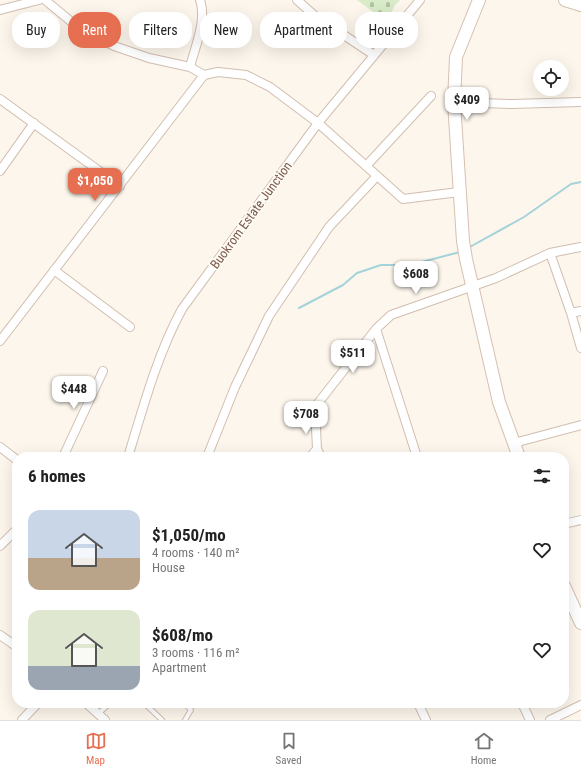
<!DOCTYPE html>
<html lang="en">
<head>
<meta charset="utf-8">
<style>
	:root { --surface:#fff; --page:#f2f2f2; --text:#222; --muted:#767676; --line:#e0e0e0; --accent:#e76f51 }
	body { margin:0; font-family:"Roboto Condensed",sans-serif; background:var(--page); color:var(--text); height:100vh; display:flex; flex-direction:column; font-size:15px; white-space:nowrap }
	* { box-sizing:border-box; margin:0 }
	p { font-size:13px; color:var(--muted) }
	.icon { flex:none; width:22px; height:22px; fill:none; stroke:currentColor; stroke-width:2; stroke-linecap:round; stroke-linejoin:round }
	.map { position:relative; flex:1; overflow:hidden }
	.sheet { position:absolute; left:12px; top:452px; width:557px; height:256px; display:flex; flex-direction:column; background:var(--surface); border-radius:16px; box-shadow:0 4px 16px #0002 }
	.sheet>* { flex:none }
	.banner { position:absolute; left:12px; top:12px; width:557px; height:36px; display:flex; gap:8px }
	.controls { position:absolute; left:533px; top:60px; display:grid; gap:8px }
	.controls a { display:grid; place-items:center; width:36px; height:36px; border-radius:50%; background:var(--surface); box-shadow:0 4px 16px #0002; font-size:20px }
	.price { position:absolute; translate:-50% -34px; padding:0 9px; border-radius:8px; background:#fff; color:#222; font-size:13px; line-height:26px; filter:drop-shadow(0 1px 2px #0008) }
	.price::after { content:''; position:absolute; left:50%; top:24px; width:12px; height:9px; margin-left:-6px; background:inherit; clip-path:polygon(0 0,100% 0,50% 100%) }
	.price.current { background:var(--accent); color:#fff }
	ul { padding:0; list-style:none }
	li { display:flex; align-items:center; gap:12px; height:100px; padding:0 16px }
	li span { display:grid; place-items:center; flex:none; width:112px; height:80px; border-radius:12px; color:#555 }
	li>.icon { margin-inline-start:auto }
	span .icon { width:48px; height:48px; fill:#fffc; stroke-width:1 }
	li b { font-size:17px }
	h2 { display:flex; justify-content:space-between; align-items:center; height:48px; padding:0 16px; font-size:17px }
	.chip { padding:0 14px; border-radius:16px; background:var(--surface); box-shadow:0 4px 16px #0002; font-size:14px; line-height:36px }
	.chip.current { background:var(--accent); color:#fff }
	.tab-bar { display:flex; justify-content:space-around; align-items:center; height:56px; border-top:1px solid var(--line); background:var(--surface); font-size:11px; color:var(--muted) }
	.tab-bar a { display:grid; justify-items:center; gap:2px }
	.tab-bar .current { color:var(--accent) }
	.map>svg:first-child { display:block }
	.cemetery { fill:url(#cemetery-stones) }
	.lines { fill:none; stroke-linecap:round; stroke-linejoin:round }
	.stream { stroke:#a5d3da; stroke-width:2 }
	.lane-casing { stroke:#d1beb0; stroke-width:6 }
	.street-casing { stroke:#d1beb0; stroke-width:10 }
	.secondary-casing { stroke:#d6c0b0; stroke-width:14 }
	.lane { stroke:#fff; stroke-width:4 }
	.street { stroke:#fff; stroke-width:8 }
	.secondary { stroke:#fff; stroke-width:12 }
	.labels { text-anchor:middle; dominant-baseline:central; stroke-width:4; stroke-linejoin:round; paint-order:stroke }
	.street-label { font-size:13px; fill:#7a5c4d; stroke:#fffaf3 }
</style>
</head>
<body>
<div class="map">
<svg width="581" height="720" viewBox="0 0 581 720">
	<defs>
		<pattern id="cemetery-stones" width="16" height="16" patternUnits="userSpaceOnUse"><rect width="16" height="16" fill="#d8ecc9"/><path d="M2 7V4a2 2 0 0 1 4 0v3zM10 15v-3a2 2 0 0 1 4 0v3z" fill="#b4c2a5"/></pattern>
	</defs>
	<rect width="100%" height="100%" fill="#fdf6ec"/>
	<!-- cemetery -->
	<path class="cemetery" d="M357,0H400L395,5L389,17H380Z"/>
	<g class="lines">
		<!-- stream -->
		<path class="stream" d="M468,248L524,217L571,184L581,182
			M299,308L343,285L357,273L381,265H410L460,252"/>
		<!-- lane casing -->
		<g class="lane-casing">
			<path id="lane" d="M144,703L162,720
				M184,703L191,710L185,720
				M98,714L110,703"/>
		</g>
		<!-- street casing -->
		<g class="street-casing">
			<path id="street" d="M45,0L80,29L114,46L149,58L190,67L204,75L218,72L246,75L270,87L318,123L403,199L459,192
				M297,0L315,16L374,55
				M0,10L39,0
				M190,67C195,47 207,20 200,0
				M0,99L120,186
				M454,102L511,104L581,102
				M366,166L431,96
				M0,171L34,123
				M550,253L571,313L581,348
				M54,270L130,327
				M571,313L581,311
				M376,329L417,457
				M0,341L204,75
				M514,443L581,425
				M0,447L17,460
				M63,457L103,371
				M128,457C143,408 157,355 182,309L318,123L420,0
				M207,457L235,387L269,316L329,227L377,176
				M310,457L317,449
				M321,457L317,449L315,407L376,329L391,315L496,278L550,253L581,247
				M564,524L581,520
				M0,546L17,529
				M0,635L17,647
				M86,703L105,720
				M418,703L426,720
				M522,703L530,720
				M22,720L38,703
				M550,720L581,705"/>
		</g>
		<!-- secondary casing -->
		<g class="secondary-casing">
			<path id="secondary" d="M479,0L456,57L454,102L463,241L466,259L499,402L519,457
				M565,0L581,5
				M564,586L581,623"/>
		</g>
		<!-- lane -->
		<use href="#lane" class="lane"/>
		<!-- street -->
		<use href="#street" class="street"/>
		<!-- secondary -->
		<use href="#secondary" class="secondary"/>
	</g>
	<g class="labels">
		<!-- street labels -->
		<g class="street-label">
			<text transform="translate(251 215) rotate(-54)">Buokrom Estate Junction</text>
		</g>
	</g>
</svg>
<div class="controls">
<a><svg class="icon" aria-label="locate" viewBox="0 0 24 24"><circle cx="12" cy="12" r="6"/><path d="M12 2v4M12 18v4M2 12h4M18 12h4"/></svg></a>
</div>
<b class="price" style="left:467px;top:121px">$409</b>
<b class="price current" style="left:95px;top:202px">$1,050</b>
<b class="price" style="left:416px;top:295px">$608</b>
<b class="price" style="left:353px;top:374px">$511</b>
<b class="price" style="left:74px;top:410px">$448</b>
<b class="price" style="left:306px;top:435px">$708</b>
<div class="banner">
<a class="chip">Buy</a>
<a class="chip current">Rent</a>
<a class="chip">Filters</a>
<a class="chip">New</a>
<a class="chip">Apartment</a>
<a class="chip">House</a>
</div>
<section class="sheet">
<h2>6 homes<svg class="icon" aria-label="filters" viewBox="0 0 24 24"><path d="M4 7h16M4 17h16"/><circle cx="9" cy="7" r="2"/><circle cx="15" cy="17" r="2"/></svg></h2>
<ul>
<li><span style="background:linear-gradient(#c9d6e8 60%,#b9a48a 0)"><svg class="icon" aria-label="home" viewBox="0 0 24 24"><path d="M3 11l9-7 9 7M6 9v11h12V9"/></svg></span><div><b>$1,050/mo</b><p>4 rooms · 140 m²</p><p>House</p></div><svg class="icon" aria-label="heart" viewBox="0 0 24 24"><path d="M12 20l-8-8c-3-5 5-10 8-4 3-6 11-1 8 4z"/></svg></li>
<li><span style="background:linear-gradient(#dfe7d0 70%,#9aa5b1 0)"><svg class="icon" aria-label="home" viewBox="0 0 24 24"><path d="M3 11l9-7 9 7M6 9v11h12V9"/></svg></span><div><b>$608/mo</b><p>3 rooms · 116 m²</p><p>Apartment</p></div><svg class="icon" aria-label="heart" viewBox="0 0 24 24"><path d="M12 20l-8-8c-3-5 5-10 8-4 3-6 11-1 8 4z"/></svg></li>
</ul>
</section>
</div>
<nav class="tab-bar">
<a class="current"><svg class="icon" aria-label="map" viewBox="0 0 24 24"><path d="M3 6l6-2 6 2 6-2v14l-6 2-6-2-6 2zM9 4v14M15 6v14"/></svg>Map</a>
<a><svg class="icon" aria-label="saved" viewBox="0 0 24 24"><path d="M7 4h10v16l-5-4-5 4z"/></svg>Saved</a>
<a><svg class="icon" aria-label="home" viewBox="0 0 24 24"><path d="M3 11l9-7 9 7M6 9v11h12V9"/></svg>Home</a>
</nav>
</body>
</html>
